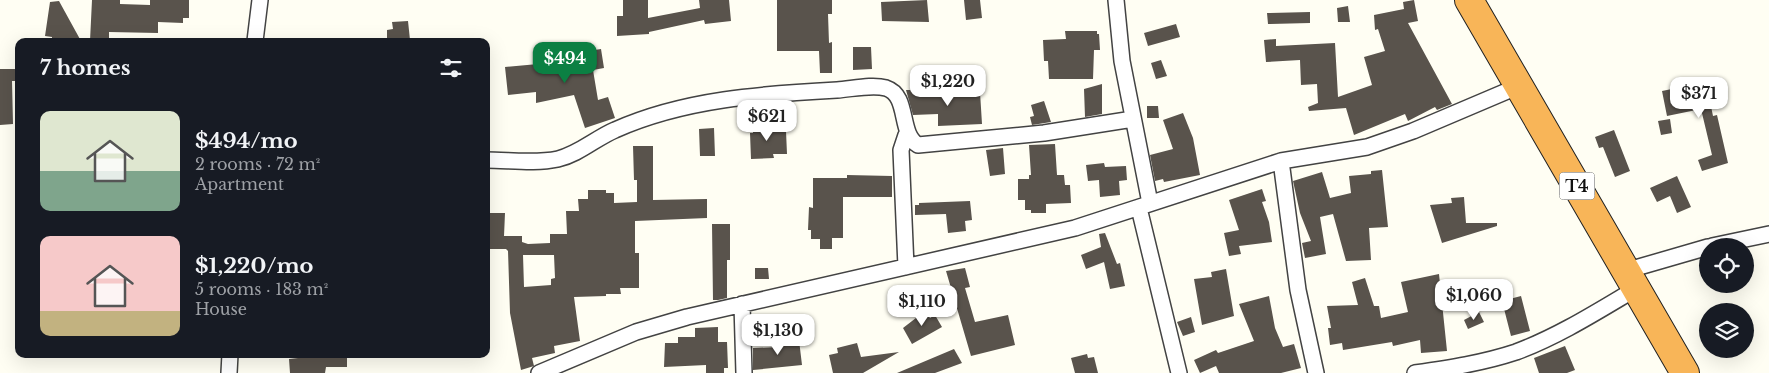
<!DOCTYPE html>
<html lang="en">
<head>
<meta charset="utf-8">
<style>
	:root { --surface:#171b24; --page:#242831; --text:#f1f3f6; --muted:#9ea1a6; --accent:#0b8043 }
	body { margin:0; font-family:"Libre Baskerville",serif; background:var(--page); color:var(--text); height:100vh; display:flex; flex-direction:column; font-size:19px; white-space:nowrap }
	* { box-sizing:border-box; margin:0 }
	p { font-size:16px; color:var(--muted) }
	.icon { flex:none; width:28px; height:28px; fill:none; stroke:currentColor; stroke-width:2; stroke-linecap:round; stroke-linejoin:round }
	.map { position:relative; flex:1; overflow:hidden }
	.drawer { position:absolute; left:15px; top:38px; width:475px; height:320px; display:flex; flex-direction:column; background:var(--surface); border-radius:10px; box-shadow:0 5px 20px #0002 }
	.drawer>* { flex:none }
	.controls { position:absolute; left:1699px; top:238px; display:grid; gap:10px }
	.controls a { display:grid; place-items:center; width:55px; height:55px; border-radius:50%; background:var(--surface); box-shadow:0 5px 20px #0002; font-size:25px }
	.price { position:absolute; translate:-50% -42px; padding:0 11px; border-radius:10px; background:#fff; color:#222; font-size:16px; line-height:32px; filter:drop-shadow(0 1px 2px #0008) }
	.price::after { content:''; position:absolute; left:50%; top:30px; width:15px; height:11px; margin-left:-8px; background:inherit; clip-path:polygon(0 0,100% 0,50% 100%) }
	.price.selected { background:var(--accent); color:#fff }
	ul { padding:0; list-style:none }
	li { display:flex; align-items:center; gap:15px; height:125px; padding:0 25px }
	li span { display:grid; place-items:center; flex:none; width:140px; height:100px; border-radius:10px; color:#555 }
	li>.icon { margin-inline-start:auto }
	span .icon { width:60px; height:60px; fill:#fffc; stroke-width:1 }
	li b { font-size:21px }
	h2 { display:flex; justify-content:space-between; align-items:center; height:60px; padding:0 25px; font-size:21px }
	.map>svg:first-child { display:block }
	.building { fill:#59534c; fill-rule:evenodd }
	.lines { fill:none; stroke-linecap:round; stroke-linejoin:round }
	.street-casing { stroke:#434343; stroke-width:18 }
	.highway-casing { stroke:#212121; stroke-width:30 }
	.street { stroke:#fff; stroke-width:15 }
	.highway { stroke:#f8b558; stroke-width:28 }
	.labels { text-anchor:middle; dominant-baseline:central; stroke-width:5; stroke-linejoin:round; paint-order:stroke }
	.shield { fill:#fff; stroke:#585858; stroke-width:1 }
	.shield-label { font-size:16px; font-weight:bold; fill:#101010 }
</style>
</head>
<body>
<div class="map">
<svg width="1769" height="373" viewBox="0 0 1769 373">
	<rect width="100%" height="100%" fill="#fffef3"/>
	<!-- building -->
	<path class="building" d="M92,0H120V4L150,5V0H189V18H183V23L158,22V33L109,32V41H90Z
		M623,0H648V18L700,8L699,0H729L731,21L705,24L704,20L649,32V34L617,36V16H623Z
		M777,0H832V14H828L829,43L832,42V73H820L819,51H777Z
		M927,0L929,22L882,21L881,2Z
		M964,0H980L982,18L966,20Z
		M1414,0L1418,21L1408,23L1452,104L1437,110L1435,107L1408,121L1405,114L1354,135L1346,108L1309,111L1308,107L1318,103L1317,84L1301,85L1300,60L1266,62L1264,40L1276,39V46L1335,43L1338,97L1372,85L1364,57L1385,51L1378,29L1375,30L1374,15L1404,9L1403,2Z
		M59,1L81,41H52V37L45,36L50,2Z
		M1348,6L1350,22H1338L1337,8Z
		M1310,12V23L1268,24L1267,13Z
		M408,21L410,40L387,41V30L393,29L392,22Z
		M1176,24L1180,37L1148,46L1144,33Z
		M1065,31H1097V34H1099L1100,50H1094L1093,79H1049L1048,61H1044L1043,40L1066,39Z
		M853,47H871L872,69L853,70Z
		M601,49L604,68L593,70L598,100L608,97L615,118L585,128L574,95L536,103V92L508,95L505,67L549,63L548,60L569,54Z
		M1161,60L1167,76L1156,79L1151,63Z
		M0,69H19V81H12L13,124L0,125Z
		M1706,82L1713,116L1717,115L1728,163L1702,171L1698,160L1712,155L1701,109L1667,116L1662,91Z
		M1102,84V114L1085,117L1084,89Z
		M906,90H928V95L980,92L982,124L938,126V114L913,115Z
		M1044,101L1051,122L1032,125L1030,117L1034,116L1031,105Z
		M1147,106H1158L1159,118H1147Z
		M1183,113L1193,138L1200,175L1164,182L1163,179L1155,181L1150,155L1173,149L1163,120Z
		M1670,119L1672,133L1661,135L1658,121Z
		M753,121H769L768,132L786,131L787,154H773L774,158L751,159L750,133H753Z
		M714,128L715,156H700L699,129Z
		M1614,130L1630,171L1615,177L1603,147L1599,148L1595,137Z
		M1055,144L1057,175H1064L1065,185H1070L1071,203L1046,204V213H1031V210H1025V200H1018V179H1029V175H1031L1029,145Z
		M633,146H653V200L707,199V218L635,221V253H639V288H620L621,294H606V296L574,297L580,341L554,346L555,353L532,358L534,366L521,370L510,313L508,251L506,249H487L486,213H505L504,236H522V242L528,244L550,243V234H567L566,211H579L578,199H588V190H606V193H614V203L637,202V180H634ZM523,255H554L555,278L551,279V285L524,287Z
		M1003,148L1005,174L990,176L986,150Z
		M1104,163L1105,167L1126,166L1127,180L1119,181L1120,195L1100,197L1099,180L1088,181L1086,165Z
		M1382,170L1388,227L1369,228L1371,260L1346,261L1333,214L1320,217L1326,254L1305,258L1302,243L1311,241L1300,213L1293,181L1322,172L1330,198L1351,193L1349,176L1371,174V171Z
		M847,175L892,176V197H843V238H832V249H820V239H811V230H808L809,207L813,208V178H847Z
		M1677,176L1691,207L1677,213L1670,196L1657,202L1650,188Z
		M1262,189L1266,201L1262,202L1269,222L1272,242L1239,246L1241,254L1229,256L1224,233L1239,230L1229,200Z
		M1464,197L1466,223H1497V226L1442,243L1430,205L1452,203L1451,198Z
		M970,201L972,220L965,221L966,231L948,233L946,214L915,215V205H919V203Z
		M712,224H730V260H727V298L718,300H713Z
		M1105,233L1117,264L1120,263L1125,286L1110,289L1104,262L1086,269L1081,255L1101,247L1099,234Z
		M755,268H768L769,279H755Z
		M965,268L970,287L965,288L975,322L1008,315L1015,345L971,356L946,271Z
		M1226,269L1234,316L1202,325L1194,279L1212,277L1211,272Z
		M1439,274L1447,351L1421,353L1420,340L1393,346L1392,342L1343,350L1342,343L1330,345L1328,328H1331L1327,306L1358,305L1352,282L1365,278L1374,306H1379L1381,318L1408,312L1401,282Z
		M1269,296L1275,328L1283,347L1294,344L1301,368L1281,373H1219L1216,366L1200,373L1194,360L1216,350L1218,353L1254,341L1239,304Z
		M1521,296L1530,331L1511,336L1502,301Z
		M925,311L930,318L935,315L942,327L912,344L903,328Z
		M1479,312L1484,322L1468,329L1464,320Z
		M1191,317L1195,332L1183,336L1177,322Z
		M718,327V342H727L728,368H724V373H706V365L664,367L665,343H678V337H695V328Z
		M799,340L802,365L753,370V348L780,347L779,342Z
		M857,343L861,357L899,352L863,373H833L829,355L838,353L837,348Z
		M1565,346L1575,370L1567,373H1539L1534,358Z
		M954,349L962,363L935,373H897Z
		M298,354H347V367H326L325,373H290L289,359L298,358Z
		M1087,354L1088,358L1094,357L1098,373H1075L1071,358Z"/>
	<g class="lines">
		<!-- street casing -->
		<g class="street-casing">
			<path id="street" d="M1116,0L1122,61L1150,203
				M255,41L260,0
				M486,160C509,160 535,164 558,159C579,154 596,138 615,130C684,99 763,94 837,90C852,89 872,84 886,88C910,96 898,133 918,145L1044,133L1133,119
				M1281,161L1298,290L1316,373
				M1139,208L1179,373
				M1712,246L1769,234
				M906,267L901,150L906,135L910,138
				M1625,271L1708,247
				M742,304L744,373
				M229,373L230,354
				M539,373L636,332L687,317L1075,228L1281,161L1367,147L1413,131L1519,86
				M1415,373C1449,368 1483,363 1516,352C1559,336 1598,311 1637,288"/>
		</g>
		<!-- highway casing -->
		<g class="highway-casing">
			<path id="highway" d="M1469,0L1685,373"/>
		</g>
		<!-- street -->
		<use href="#street" class="street"/>
		<!-- highway -->
		<use href="#highway" class="highway"/>
	</g>
	<g class="labels">
		<!-- shield labels -->
		<rect class="shield" x="1559.5" y="172.5" width="35" height="27" rx="4"/>
		<g class="shield-label">
			<text x="1577" y="186">T4</text>
		</g>
	</g>
</svg>
<div class="controls">
<a><svg class="icon" aria-label="locate" viewBox="0 0 24 24"><circle cx="12" cy="12" r="6"/><path d="M12 2v4M12 18v4M2 12h4M18 12h4"/></svg></a>
<a><svg class="icon" aria-label="layers" viewBox="0 0 24 24"><path d="M12 4l9 5-9 5-9-5zM3 14l9 5 9-5"/></svg></a>
</div>
<b class="price selected" style="left:565px;top:84px">$494</b>
<b class="price" style="left:948px;top:107px">$1,220</b>
<b class="price" style="left:1699px;top:119px">$371</b>
<b class="price" style="left:767px;top:142px">$621</b>
<b class="price" style="left:1474px;top:321px">$1,060</b>
<b class="price" style="left:922px;top:327px">$1,110</b>
<b class="price" style="left:778px;top:356px">$1,130</b>
<section class="drawer">
<h2>7 homes<svg class="icon" aria-label="filters" viewBox="0 0 24 24"><path d="M4 7h16M4 17h16"/><circle cx="9" cy="7" r="2"/><circle cx="15" cy="17" r="2"/></svg></h2>
<ul>
<li><span style="background:linear-gradient(#dfe7d0 60%,#7fa58c 0)"><svg class="icon" aria-label="home" viewBox="0 0 24 24"><path d="M3 11l9-7 9 7M6 9v11h12V9"/></svg></span><div><b>$494/mo</b><p>2 rooms · 72 m²</p><p>Apartment</p></div></li>
<li><span style="background:linear-gradient(#f6c9c9 75%,#c2b280 0)"><svg class="icon" aria-label="home" viewBox="0 0 24 24"><path d="M3 11l9-7 9 7M6 9v11h12V9"/></svg></span><div><b>$1,220/mo</b><p>5 rooms · 183 m²</p><p>House</p></div></li>
</ul>
</section>
</div>
</body>
</html>
